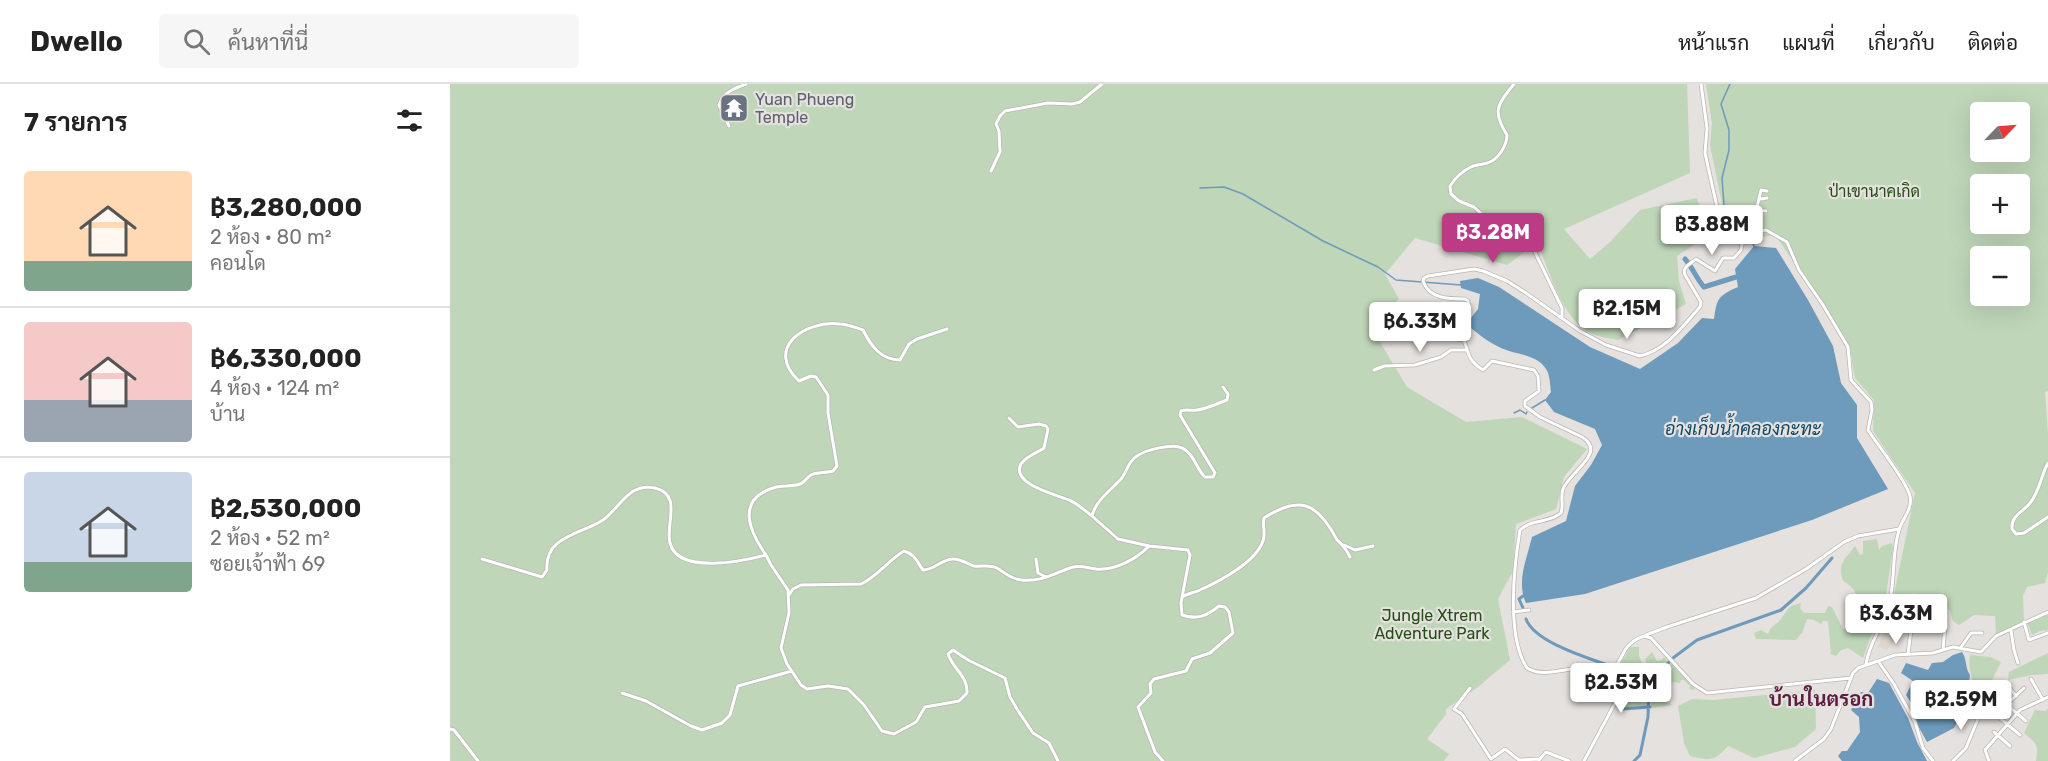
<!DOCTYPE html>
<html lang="th">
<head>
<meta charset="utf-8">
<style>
	:root { --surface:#fff; --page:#f6f6f6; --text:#222; --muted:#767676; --line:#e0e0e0; --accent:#bb3b85 }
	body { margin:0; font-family:Rubik,Sarabun,sans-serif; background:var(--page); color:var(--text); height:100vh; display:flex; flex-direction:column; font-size:22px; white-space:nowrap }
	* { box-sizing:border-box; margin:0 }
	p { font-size:20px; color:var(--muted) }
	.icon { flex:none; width:33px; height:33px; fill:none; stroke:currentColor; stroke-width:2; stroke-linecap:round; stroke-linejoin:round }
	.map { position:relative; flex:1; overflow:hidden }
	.details { display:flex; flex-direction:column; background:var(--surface); width:450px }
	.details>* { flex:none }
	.needle { width:39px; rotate:65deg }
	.buttons { position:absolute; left:1520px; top:18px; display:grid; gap:12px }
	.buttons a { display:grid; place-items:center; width:60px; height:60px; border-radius:6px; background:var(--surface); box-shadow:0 6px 24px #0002; font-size:30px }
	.price { position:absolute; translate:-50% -51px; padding:0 14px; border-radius:6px; background:#fff; color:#222; font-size:20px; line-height:39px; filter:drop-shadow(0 2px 3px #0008) }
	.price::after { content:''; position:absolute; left:50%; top:36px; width:18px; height:14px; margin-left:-9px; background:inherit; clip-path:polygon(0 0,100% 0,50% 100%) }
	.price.on { background:var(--accent); color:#fff }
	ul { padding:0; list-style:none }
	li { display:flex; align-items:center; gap:18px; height:150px; padding:0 24px }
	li+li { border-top:2px solid var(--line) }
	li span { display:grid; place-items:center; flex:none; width:168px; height:120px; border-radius:6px; color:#555 }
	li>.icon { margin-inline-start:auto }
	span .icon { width:72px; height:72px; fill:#fffc; stroke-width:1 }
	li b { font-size:26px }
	h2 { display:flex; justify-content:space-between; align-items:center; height:72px; padding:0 24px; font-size:26px }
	header { display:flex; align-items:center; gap:36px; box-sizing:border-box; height:84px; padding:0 30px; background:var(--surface); border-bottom:2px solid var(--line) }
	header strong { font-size:28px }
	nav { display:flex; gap:33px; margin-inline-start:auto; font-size:21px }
	.search { width:420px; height:54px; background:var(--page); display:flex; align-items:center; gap:15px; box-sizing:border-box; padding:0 21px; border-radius:6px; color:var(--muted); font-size:22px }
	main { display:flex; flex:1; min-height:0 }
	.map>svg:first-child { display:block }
	.built { fill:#dfd6cd }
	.green { fill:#bfd6b8; fill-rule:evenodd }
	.water { fill:#6e9abb }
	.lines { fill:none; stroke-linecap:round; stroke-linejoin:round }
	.stream { stroke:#6e9abb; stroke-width:1.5 }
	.canal { stroke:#6e9abb; stroke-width:3 }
	.river { stroke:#6e9abb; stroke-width:5 }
	.minor-casing { stroke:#bab7b4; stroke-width:4.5 }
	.minor { stroke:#fff; stroke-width:3 }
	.labels { text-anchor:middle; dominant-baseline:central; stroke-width:4.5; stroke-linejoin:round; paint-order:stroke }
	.worship-label { font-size:16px; fill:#5b616d; stroke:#e5e1de; text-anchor:start }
	.park-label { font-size:16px; fill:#234e14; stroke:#e5e1de }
	.water-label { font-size:18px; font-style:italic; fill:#104768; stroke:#e5e1de }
	.quarter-label { font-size:20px; font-weight:bold; fill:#5a1c3f; stroke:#e5e1de }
</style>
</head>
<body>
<header>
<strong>Dwello</strong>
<div class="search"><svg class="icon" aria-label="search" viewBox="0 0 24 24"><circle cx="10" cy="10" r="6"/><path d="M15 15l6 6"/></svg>ค้นหาที่นี่</div>
<nav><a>หน้าแรก</a><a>แผนที่</a><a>เกี่ยวกับ</a><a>ติดต่อ</a></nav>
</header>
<main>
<section class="details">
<h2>7 รายการ<svg class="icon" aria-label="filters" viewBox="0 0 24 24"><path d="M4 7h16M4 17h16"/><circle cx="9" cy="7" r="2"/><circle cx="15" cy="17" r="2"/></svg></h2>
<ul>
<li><span style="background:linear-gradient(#ffd9b3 75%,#7fa58c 0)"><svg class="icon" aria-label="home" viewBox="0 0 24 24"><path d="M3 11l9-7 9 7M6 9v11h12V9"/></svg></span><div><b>฿3,280,000</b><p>2 ห้อง · 80 m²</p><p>คอนโด</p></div></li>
<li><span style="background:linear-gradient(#f6c9c9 65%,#9aa5b1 0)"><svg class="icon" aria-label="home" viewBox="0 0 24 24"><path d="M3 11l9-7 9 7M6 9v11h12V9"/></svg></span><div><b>฿6,330,000</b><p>4 ห้อง · 124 m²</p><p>บ้าน</p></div></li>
<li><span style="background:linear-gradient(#c9d6e8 75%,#7fa58c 0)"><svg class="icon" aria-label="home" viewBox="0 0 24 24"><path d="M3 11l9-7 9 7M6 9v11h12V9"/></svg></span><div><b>฿2,530,000</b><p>2 ห้อง · 52 m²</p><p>ซอยเจ้าฟ้า 69</p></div></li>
</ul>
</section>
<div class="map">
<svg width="1598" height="677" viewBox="0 0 1598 677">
	<rect width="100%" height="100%" fill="#e5e1de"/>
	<!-- built -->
	<path class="built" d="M1443,538L1446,553L1437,566L1428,563L1437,539Z"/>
	<!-- green -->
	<path class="green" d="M0,0H1237L1240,89L1114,145L1140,175L1160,158L1190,126L1247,114L1258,152L1227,172L1229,197L1236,220L1168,256C1159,254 1148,253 1140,249C1113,236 1097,183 1087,156L1083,157V162L1057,181L965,154L935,190L949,215L921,243L957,303L1016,338L1072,333L1137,365L1114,393L1106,425L1066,440L1063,487L1048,515L1060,576L1028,603L996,625V630L977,655L999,670L994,677H0Z
		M1256,0H1598V307L1595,308L1598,351V488L1595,499L1577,503L1573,512L1574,538L1546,552L1545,532L1524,531L1509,541L1503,537L1499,525L1487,528L1481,534L1470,524L1465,509L1457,511L1456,522L1442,520L1465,409L1423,347L1424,316L1405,294L1400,264L1386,239L1325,151L1298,155L1292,153L1274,129L1260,61L1262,39ZM1530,28H1569V68H1530ZM1530,100H1569V140H1530ZM1530,172H1569V212H1530Z
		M1427,455L1429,466L1432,462L1442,459L1443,464L1434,525L1425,543H1421L1418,546L1422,549L1413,574L1398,564L1391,566L1386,572L1381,570L1378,537H1373L1371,540L1364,536L1357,535L1352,549L1346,556L1306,555L1304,549L1311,546L1318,550C1321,541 1326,541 1331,535C1340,524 1336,523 1351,519L1350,524L1354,529H1375L1378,522L1382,523L1393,545L1398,544V529L1400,528V521L1407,517C1407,506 1401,502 1393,497C1387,478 1395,476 1405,462L1410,471L1413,470V457Z
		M1598,531V546L1590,547L1582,551L1577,539Z
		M1180,563H1189V571L1192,581L1198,583L1195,575L1202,568L1207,577L1212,576L1214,573L1218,577C1201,595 1194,596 1198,622L1175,625L1173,624L1185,602L1182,594L1170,581Z
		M1598,569V590L1581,591L1558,596L1559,588Z
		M1520,571L1540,573L1551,578L1542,596L1516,617C1530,596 1516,590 1520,571Z
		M1221,580L1242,600L1245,606L1239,605L1240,602L1234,596H1231L1230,599L1224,598L1217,602L1219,609L1211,611L1222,621L1201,624C1199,598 1203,598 1221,580Z
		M1365,606L1366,645L1345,663L1304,674L1278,662C1265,677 1261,677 1240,672L1234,659L1228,622L1242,615L1264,616Z
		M1598,625V677H1586C1589,661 1587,660 1574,649L1585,626L1595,627Z"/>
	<!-- water -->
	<path class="water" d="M1304,162L1326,164L1358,216L1383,262L1391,299L1407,321V354L1438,405L1362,436L1135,510L1076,519C1066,498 1077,474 1082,453L1116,437L1125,402L1141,381L1152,361L1145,345L1104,328L1095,316L1101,308C1100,301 1100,290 1096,285C1087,270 1066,271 1051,264C1038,258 1027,249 1016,240L1028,225L1030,210L1011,204L1010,197L1028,194L1049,203L1140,263L1190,285L1228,259L1252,234L1264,235C1267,214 1268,212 1288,203L1285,185Z
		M1512,568C1517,575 1515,584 1520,591L1518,606L1510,612L1508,619L1511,630L1504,644L1477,658L1467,640L1464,623L1456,611L1463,597L1451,589L1456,579L1478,586L1482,579L1493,578L1503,571Z
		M1427,595L1439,599L1458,634L1467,658L1477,677H1392L1388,672L1392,667H1397L1410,648L1409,633L1401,626L1411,608L1418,609Z"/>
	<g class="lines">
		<!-- stream -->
		<path class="stream" d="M750,104L774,103L793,110L873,157L928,183L946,196L1011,201
			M1277,135L1275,134L1272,94L1279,66V46L1271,20L1280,0
			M1280,136L1298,153
			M1301,156L1304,162
			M1082,324L1095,316
			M1064,329L1070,326L1076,330L1077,328"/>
		<!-- canal -->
		<path class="canal" d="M1073,512L1069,515L1073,524
			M1076,535C1085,559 1139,574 1163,583
			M1223,574L1247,556L1331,526L1356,504L1382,474
			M1168,585L1178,592L1182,601L1172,625L1200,623
			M1184,677L1190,671L1198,633L1199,599L1219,578"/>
		<!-- river -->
		<path class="river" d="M1235,175C1243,184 1246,194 1254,203L1286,193"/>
		<!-- minor casing -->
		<g class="minor-casing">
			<path id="minor" d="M1064,0C1047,21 1042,27 1057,51C1057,61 1049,74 1040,78C1034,81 1027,80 1021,83C1013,87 1005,94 1000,102L1001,110L1009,117L1024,123L1035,133L1053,141L1069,156L1081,160L1112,224V234
				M1251,0L1257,44L1255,69L1269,132L1278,149L1292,160
				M279,42L269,21C274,8 283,5 296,0
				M541,87L550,68L549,47L546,40L550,32L555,27L598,19L622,20L630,18L652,0
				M1311,115L1317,114
				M1307,126L1316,127
				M1305,150L1303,140L1311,106L1317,107
				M924,286L934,282L965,281L991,273L1001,266H1016
				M559,334L568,343L589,340L596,342L598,345L594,364C587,369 576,372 571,380C560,400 608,411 619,416C627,419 634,426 642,432
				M1598,379C1591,391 1590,407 1580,419C1573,428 1561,431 1562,445L1566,450L1574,449L1598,433
				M894,461L905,466L923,462
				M316,471C299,447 286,416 323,404C331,401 342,403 350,400C354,399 357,393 361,391C366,388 377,389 383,387L387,382L378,329V311L366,293L361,292L349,297C314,264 355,236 390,240C398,240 406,244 413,246C421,262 431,276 450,276L459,260L467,255L497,245
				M32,475L92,493L97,486C94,452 132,450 153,436C170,424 179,398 205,404C233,411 215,440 220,459C228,491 294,477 316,471L321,481L338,506L339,529L331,564L337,580L351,601L357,605L378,602L398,605L414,621L432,647L444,650L466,638L475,623L509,617L517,609C518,592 503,585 498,570L503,566L518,576L555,594L560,613L567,625L583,649L599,659L608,677
				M586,475L588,489L596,493
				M339,511L343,505L351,501L411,500C426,493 439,476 454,467C465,470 467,478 473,486C484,486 491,476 502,475C510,474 517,480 524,482C532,483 539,480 547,484C555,489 561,495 571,496C593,498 604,489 623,483C631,481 638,484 646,485C664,487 687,475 699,462
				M732,513C738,509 744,509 750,506C770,497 806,478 813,457C816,448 812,442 814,434C850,411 867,419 886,454C887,457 890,458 892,461C895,464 898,469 900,473
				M1063,528L1079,526
				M1574,538L1579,556L1598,549
				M1561,546L1564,566L1568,579
				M1196,551L1217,543L1306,514L1356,485L1394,458L1408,452L1449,445
				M1511,563L1521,549H1532
				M1493,566L1495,542
				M1458,570L1461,546
				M1428,577L1444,600L1465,638L1473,664L1483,677
				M1160,588C1175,577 1169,561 1194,552L1201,554L1243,600L1257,609L1401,594
				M1581,595L1593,616
				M1557,601L1566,612
				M1020,604L1004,625L1012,630L1041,675L1055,665L1069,676L1089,675
				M172,609L196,617L241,642L252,646L272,639L280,631L288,602L342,587
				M1550,615L1576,637
				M1556,621L1574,604
				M1544,629L1570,651
				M0,645L4,646L28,677
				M1544,648L1560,662
				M1089,676L1096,668L1119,677
				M713,677L705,668L688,623L701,609L700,600L704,595L736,587L742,575L760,569L783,549L779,528L775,523L769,522C757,532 747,536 732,531L731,519L740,471L738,466L699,462L668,455L642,432C646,416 660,407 671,395C677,388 678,377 687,372C695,366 723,359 732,364C744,369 746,385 755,393H763L765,389L730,331L731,327C737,325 740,327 747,326C752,326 772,318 777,316L778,310L773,303
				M1134,677L1172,606C1172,603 1174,600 1173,597C1171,589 1145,584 1138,584C1120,582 1094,595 1077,584C1056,552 1064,482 1070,446C1081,435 1100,439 1111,429C1114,421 1110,413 1113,405C1118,389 1158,369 1132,353L1090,333L1075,322V317L1089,307L1088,292L1084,286L1042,277L1033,286C1018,277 1019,270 1014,256L994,253L989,250L987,235L989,232H1014L1019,227L1018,217L1015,215C999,215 979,215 973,197L974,194L978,192L1024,185L1033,187L1057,197L1076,209L1130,247L1156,261L1190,272C1216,266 1233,242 1250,223L1251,218L1235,191L1234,186L1237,182L1246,175L1265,187L1273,174H1284L1291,166L1292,160L1310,147L1316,146L1337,158L1349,186L1373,221L1398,263L1401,296L1421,318L1422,326L1418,346C1427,360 1457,398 1460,412C1463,425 1452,435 1449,446C1441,472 1446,499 1438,524C1432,544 1419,559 1416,580
				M1345,677L1374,655L1381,645L1403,589L1408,584L1445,571L1483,569L1503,563L1531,568L1546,552L1598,528
				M1503,677L1516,664L1532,625
				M1539,677L1535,666L1570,626L1598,613"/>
		</g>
		<!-- minor -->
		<use href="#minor" class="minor"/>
	</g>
	<!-- icons -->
	<defs>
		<g id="temple-square" transform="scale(1.5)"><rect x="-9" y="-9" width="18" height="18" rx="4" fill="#6b7280" stroke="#e5e1de"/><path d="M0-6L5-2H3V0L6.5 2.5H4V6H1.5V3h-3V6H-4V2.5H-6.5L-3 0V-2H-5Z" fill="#fff"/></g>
	</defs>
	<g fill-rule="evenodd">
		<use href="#temple-square" x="284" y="24"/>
	</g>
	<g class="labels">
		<!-- worship labels -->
		<g class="worship-label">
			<text x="305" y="15">Yuan Phueng<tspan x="305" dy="18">Temple</tspan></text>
		</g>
		<!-- park labels -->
		<g class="park-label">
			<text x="1424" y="107">ป่าเขานาคเกิด</text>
			<text x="982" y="531">Jungle Xtrem<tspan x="982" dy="18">Adventure Park</tspan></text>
		</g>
		<!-- water labels -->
		<g class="water-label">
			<text x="1293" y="345">อ่างเก็บน้ำคลองกะทะ</text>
		</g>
		<!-- quarter labels -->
		<g class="quarter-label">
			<text x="1371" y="615">บ้านในตรอก</text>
		</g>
	</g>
</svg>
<div class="buttons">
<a><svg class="needle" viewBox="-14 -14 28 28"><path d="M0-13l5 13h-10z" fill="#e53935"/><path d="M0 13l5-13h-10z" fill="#767676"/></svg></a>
<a>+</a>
<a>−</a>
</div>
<b class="price" style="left:1262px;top:172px">฿3.88M</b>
<b class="price on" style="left:1043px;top:180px">฿3.28M</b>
<b class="price" style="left:1177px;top:256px">฿2.15M</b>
<b class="price" style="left:970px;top:269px">฿6.33M</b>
<b class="price" style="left:1446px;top:561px">฿3.63M</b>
<b class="price" style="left:1171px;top:630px">฿2.53M</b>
<b class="price" style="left:1511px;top:647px">฿2.59M</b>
</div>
</main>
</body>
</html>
